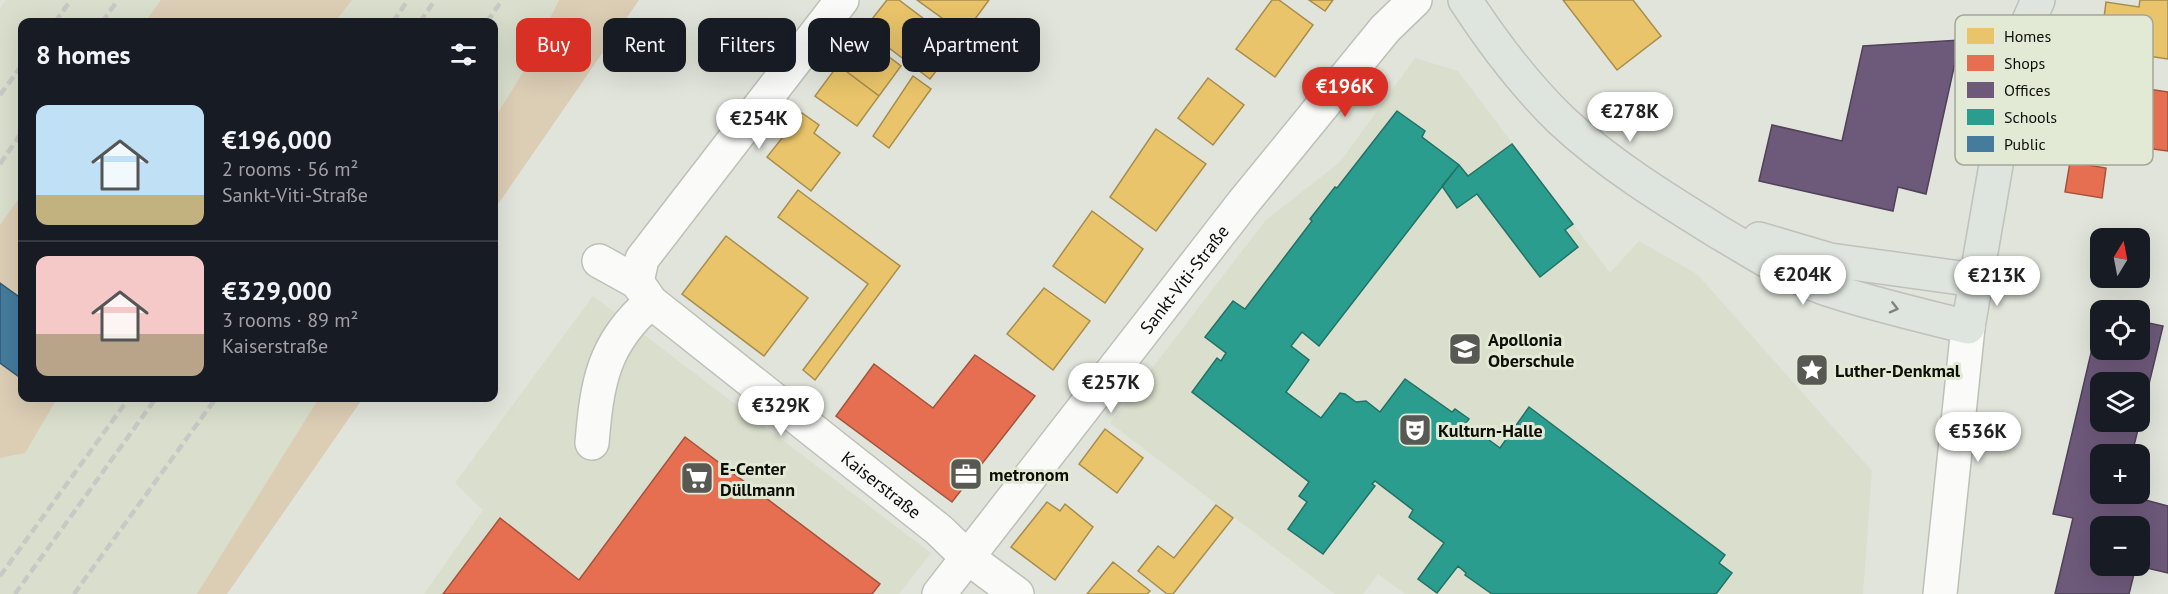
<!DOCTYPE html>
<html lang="en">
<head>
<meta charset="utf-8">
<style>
	:root { --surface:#171b24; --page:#242831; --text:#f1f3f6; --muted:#9ea1a6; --line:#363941; --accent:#d93025 }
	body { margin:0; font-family:"PT Sans",sans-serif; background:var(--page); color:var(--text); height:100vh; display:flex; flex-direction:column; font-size:22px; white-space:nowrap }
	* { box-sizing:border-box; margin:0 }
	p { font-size:20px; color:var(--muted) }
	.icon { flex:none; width:33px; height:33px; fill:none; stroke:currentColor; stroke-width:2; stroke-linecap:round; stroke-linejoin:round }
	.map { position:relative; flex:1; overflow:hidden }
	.sheet { position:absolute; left:18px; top:18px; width:480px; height:384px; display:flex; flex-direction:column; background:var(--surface); border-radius:12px; box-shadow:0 6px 24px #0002 }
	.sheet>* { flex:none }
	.banner { position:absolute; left:516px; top:18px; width:570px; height:54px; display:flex; gap:12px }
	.needle { width:39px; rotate:10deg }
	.buttons { position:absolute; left:2090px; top:228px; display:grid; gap:12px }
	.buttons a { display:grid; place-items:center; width:60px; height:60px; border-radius:12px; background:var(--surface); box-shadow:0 6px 24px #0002; font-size:30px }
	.price { position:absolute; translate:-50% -51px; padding:0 14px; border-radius:21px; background:#fff; color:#222; font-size:20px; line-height:39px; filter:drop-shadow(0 2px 3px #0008) }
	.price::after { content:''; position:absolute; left:50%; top:36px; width:18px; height:14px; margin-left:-9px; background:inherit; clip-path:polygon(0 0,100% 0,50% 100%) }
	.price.current { background:var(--accent); color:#fff }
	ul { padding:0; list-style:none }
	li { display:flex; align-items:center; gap:18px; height:150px; padding:0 18px }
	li+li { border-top:2px solid var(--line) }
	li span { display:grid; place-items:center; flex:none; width:168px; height:120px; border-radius:12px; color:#555 }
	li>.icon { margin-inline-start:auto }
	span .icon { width:72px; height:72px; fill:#fffc; stroke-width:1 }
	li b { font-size:26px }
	h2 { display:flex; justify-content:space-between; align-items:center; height:72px; padding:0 18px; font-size:26px }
	.pill { padding:0 21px; border-radius:12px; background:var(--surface); box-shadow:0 6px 24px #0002; font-size:21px; line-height:54px }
	.pill.current { background:var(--accent); color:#fff }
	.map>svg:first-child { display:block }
	.built { fill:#d9dfcc }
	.green { fill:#dccdb5 }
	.homes { fill:#e9c46a; stroke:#a78d4d; stroke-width:1.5 }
	.shops { fill:#e76f51; stroke:#a5523b; stroke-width:1.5 }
	.offices { fill:#6d597a; stroke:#504258; stroke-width:1.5; fill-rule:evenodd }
	.schools { fill:#2a9d8f; stroke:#217266; stroke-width:1.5 }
	.public { fill:#457b9d; stroke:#345a70; stroke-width:1.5 }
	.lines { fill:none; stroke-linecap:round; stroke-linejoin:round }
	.minor-casing { stroke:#bdc0b7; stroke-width:36 }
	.major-casing { stroke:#bfc1bb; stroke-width:36 }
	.minor { stroke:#fafbf9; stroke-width:33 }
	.major { stroke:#dee4de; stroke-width:33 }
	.rail { stroke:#c8c8c6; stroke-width:4.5; stroke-dasharray:9 4.5; stroke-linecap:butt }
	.oneway { stroke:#80847e }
	.labels { text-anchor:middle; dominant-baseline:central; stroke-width:6; stroke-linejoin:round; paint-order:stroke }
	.street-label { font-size:18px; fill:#0c0e08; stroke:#e2e9d5 }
	.poi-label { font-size:18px; font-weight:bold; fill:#0c0e08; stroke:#e2e9d5; text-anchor:start }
	.key { fill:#e2e9d5; stroke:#a2a798; stroke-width:1.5 }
	.key-label { font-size:16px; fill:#0c0e08 }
</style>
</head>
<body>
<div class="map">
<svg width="2168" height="594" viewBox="0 0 2168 594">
	<rect width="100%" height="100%" fill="#e1e4da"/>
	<!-- built -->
	<path class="built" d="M6,0H581L494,157V22H22V398H338L203,594H0V8Z
		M1415,58L1458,71L1610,273L1639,241L1697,274L1872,471L1863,594H1405L1378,574L1363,594H1335L1110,423L1265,221L1340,162Z
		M593,296L931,553L899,594H424L483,510L455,483Z"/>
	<!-- green -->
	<path class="green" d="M161,0H352L335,22H145Z
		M559,0H639L494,210V119L525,69Z
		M22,194V299L0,283V225Z
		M0,363L22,379V398H49L55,402L25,453L0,458Z
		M319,398H363L227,594H197Z"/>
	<!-- homes -->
	<path class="homes" d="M887,0H899L957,44L930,79L864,29Z
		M917,0H989L964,34Z
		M1272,0H1279L1313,25L1275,77L1236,49Z
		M1309,0H1333L1325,11Z
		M1563,0H1633L1661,36L1617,70Z
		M2140,0H2168V59L2100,49L2106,2L2139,7Z
		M860,35L901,66L879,96L838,65Z
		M838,65L879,96L857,126L815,96Z
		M913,76L931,89L889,148L873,136Z
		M1208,78L1244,105L1213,145L1178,118Z
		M802,113L819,125L814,133L840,153L811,191L767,157Z
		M1156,129L1206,164L1156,231L1110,197Z
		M798,190L900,266L815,380L803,370L868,284L778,217Z
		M1092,211L1143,249L1105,303L1053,266Z
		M726,236L808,298L764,356L682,294Z
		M1044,288L1090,321L1053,370L1007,334Z
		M1105,429L1143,458L1117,493L1079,464Z
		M1047,502L1060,511L1065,504L1093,527L1055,580L1011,547Z
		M1216,505L1233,518L1173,594H1167L1138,571L1158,546L1174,558Z
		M1113,562L1150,591L1147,594H1087Z"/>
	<!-- shops -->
	<path class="shops" d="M2108,83L2168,92V151L2099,142Z
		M2070,162L2106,168L2102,198L2065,192Z
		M975,355L1035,396L952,502L836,416L874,364L933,408Z
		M685,437L880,584L872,594H443L500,518L579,580Z"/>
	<!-- offices -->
	<path class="offices" d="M1960,40L1926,194L1898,187L1893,211L1759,181L1772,125L1842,141L1863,46Z
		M2100,315V350H2139V321L2163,326L2132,454H2100V494H2123L2168,506V573L2138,566L2139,526H2100V566H2136L2129,594H2055L2073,518L2053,514ZM2100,382H2139V422H2100Z"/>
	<!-- schools -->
	<path class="schools" d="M1397,111L1425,131L1422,137L1459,165L1319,346L1302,332L1291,346L1309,360L1286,392L1321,418L1340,393L1345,394L1356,402L1366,401L1380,412L1405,379L1452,412L1455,409L1469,419L1466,423L1500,448L1529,407L1725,555L1719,563L1732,573L1716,594H1492L1465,575L1466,573L1458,566L1437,593L1418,579L1444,543L1409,517L1413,510L1375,481L1372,484L1375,486L1323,554L1288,529L1307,502L1299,496L1309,482L1192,392L1217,358L1221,361L1226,353L1205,337L1233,301L1245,309L1312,221L1310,219L1335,187L1337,188Z
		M1512,144L1573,224L1565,230L1578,247L1540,277L1477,194L1457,208L1442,186L1459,165L1468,176Z"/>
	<!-- public -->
	<path class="public" d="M0,283L22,299V379L0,363Z"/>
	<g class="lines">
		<!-- minor casing -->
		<g class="minor-casing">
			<g id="minor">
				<path id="s1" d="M599,261L637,282L651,302L939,530L967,557L1017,594"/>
				<path d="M637,282L642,259L842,0"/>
				<path d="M592,443C597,383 603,343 651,302"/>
				<path id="s2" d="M939,594L1243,203L1385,29L1415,0"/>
				<path d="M1940,594L1968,327"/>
			</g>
		</g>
		<!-- major casing -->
		<g class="major-casing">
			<path id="major" d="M1465,0C1493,43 1524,84 1561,120C1608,164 1665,199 1720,233C1753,252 1787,275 1824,288C1871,304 1920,315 1968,327L2010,84L2027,25L2038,0
				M1759,239L1830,260L1975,280"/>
		</g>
		<!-- minor -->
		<use href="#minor" class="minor"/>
		<!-- major -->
		<use href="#major" class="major"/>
		<!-- rail -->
		<path class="rail" d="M55,22L71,0
			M102,22L118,0
			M393,22L408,0
			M420,22L435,0
			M487,22L502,0
			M0,95L22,65
			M0,164L22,132
			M0,576L129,398
			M15,594L156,398
			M74,594L216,398"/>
	</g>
	<!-- one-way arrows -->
	<defs><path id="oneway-chevron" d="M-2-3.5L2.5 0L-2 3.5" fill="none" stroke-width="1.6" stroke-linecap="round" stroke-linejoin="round" transform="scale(1.5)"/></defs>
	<use class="oneway" href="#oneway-chevron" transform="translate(1894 308) rotate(14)"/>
	<!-- icons -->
	<defs>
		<g id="school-square" transform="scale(1.725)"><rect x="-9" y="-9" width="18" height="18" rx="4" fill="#575952" stroke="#e2e9d5"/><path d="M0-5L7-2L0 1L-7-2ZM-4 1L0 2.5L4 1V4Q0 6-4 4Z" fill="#fff"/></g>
		<g id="sight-square" transform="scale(1.725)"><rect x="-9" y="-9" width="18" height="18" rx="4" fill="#575952" stroke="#e2e9d5"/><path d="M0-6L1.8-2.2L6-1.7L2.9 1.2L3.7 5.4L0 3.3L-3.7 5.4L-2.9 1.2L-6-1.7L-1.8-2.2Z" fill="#fff"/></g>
		<g id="theatre-square" transform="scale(1.725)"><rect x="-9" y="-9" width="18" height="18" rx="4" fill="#575952" stroke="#e2e9d5"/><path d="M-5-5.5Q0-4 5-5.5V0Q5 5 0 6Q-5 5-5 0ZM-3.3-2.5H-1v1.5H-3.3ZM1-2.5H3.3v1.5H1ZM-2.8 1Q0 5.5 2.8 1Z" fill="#fff"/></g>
		<g id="office-square" transform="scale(1.725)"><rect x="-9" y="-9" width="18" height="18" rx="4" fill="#575952" stroke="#e2e9d5"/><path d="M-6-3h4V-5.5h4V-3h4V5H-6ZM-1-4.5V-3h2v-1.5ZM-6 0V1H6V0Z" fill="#fff"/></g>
		<g id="supermarket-square" transform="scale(1.725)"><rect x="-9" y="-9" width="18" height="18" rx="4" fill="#575952" stroke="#e2e9d5"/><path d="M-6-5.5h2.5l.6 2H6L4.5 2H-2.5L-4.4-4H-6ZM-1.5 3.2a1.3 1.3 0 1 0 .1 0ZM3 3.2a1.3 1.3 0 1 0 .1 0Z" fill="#fff"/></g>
	</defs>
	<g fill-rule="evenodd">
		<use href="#school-square" x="1465" y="349"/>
		<use href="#sight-square" x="1812" y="370"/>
		<use href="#theatre-square" x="1415" y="430"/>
		<use href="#office-square" x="966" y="474"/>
		<use href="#supermarket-square" x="697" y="478"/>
	</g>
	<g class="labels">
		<!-- street labels -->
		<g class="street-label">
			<text stroke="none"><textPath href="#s2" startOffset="399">Sankt-Viti-Straße</textPath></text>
			<text stroke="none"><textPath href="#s1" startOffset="362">Kaiserstraße</textPath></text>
		</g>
		<!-- poi labels -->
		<g class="poi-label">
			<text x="1488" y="339">Apollonia<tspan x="1488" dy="21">Oberschule</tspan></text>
			<text x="1835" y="370">Luther-Denkmal</text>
			<text x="1438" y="430">Kulturn-Halle</text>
			<text x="720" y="468">E-Center<tspan x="720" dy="21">Düllmann</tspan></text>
			<text x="989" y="474">metronom</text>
		</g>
	</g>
	<!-- legend -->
	<rect x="1955" y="15" width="198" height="150" rx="9" class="key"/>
	<rect x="1967" y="28" width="27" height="16" fill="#e9c46a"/>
	<rect x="1967" y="55" width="27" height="16" fill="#e76f51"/>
	<rect x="1967" y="82" width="27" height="16" fill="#6d597a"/>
	<rect x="1967" y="109" width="27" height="16" fill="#2a9d8f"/>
	<rect x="1967" y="136" width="27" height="16" fill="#457b9d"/>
	<g class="key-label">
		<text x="2004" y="42">Homes</text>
		<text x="2004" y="69">Shops</text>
		<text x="2004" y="96">Offices</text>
		<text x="2004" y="123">Schools</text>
		<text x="2004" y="150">Public</text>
	</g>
</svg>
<div class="buttons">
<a><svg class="needle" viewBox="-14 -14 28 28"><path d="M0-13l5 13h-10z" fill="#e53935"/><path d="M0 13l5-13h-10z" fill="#9ea1a6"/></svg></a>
<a><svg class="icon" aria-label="locate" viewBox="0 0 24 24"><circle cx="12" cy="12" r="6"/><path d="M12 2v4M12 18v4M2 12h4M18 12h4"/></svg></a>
<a><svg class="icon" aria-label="layers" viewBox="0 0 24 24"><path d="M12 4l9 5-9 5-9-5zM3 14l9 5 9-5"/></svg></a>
<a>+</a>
<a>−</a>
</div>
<b class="price current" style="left:1345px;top:118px">€196K</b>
<b class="price" style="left:1630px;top:143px">€278K</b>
<b class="price" style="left:759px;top:150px">€254K</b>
<b class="price" style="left:1803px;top:306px">€204K</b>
<b class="price" style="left:1997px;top:307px">€213K</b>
<b class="price" style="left:1111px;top:414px">€257K</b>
<b class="price" style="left:781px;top:437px">€329K</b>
<b class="price" style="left:1978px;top:463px">€536K</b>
<div class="banner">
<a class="pill current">Buy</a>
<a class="pill">Rent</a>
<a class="pill">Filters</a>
<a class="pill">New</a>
<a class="pill">Apartment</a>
</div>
<section class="sheet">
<h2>8 homes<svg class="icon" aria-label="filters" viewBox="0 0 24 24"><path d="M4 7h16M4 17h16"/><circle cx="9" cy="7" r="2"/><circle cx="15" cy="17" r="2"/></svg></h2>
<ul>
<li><span style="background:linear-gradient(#bfe0f5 75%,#c2b280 0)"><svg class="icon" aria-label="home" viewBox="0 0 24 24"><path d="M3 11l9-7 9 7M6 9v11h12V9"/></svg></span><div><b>€196,000</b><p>2 rooms · 56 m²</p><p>Sankt-Viti-Straße</p></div></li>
<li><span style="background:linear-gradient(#f6c9c9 65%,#b9a48a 0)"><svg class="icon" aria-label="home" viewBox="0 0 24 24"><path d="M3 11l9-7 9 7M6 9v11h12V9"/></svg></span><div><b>€329,000</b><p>3 rooms · 89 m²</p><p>Kaiserstraße</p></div></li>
</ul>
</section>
</div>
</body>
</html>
